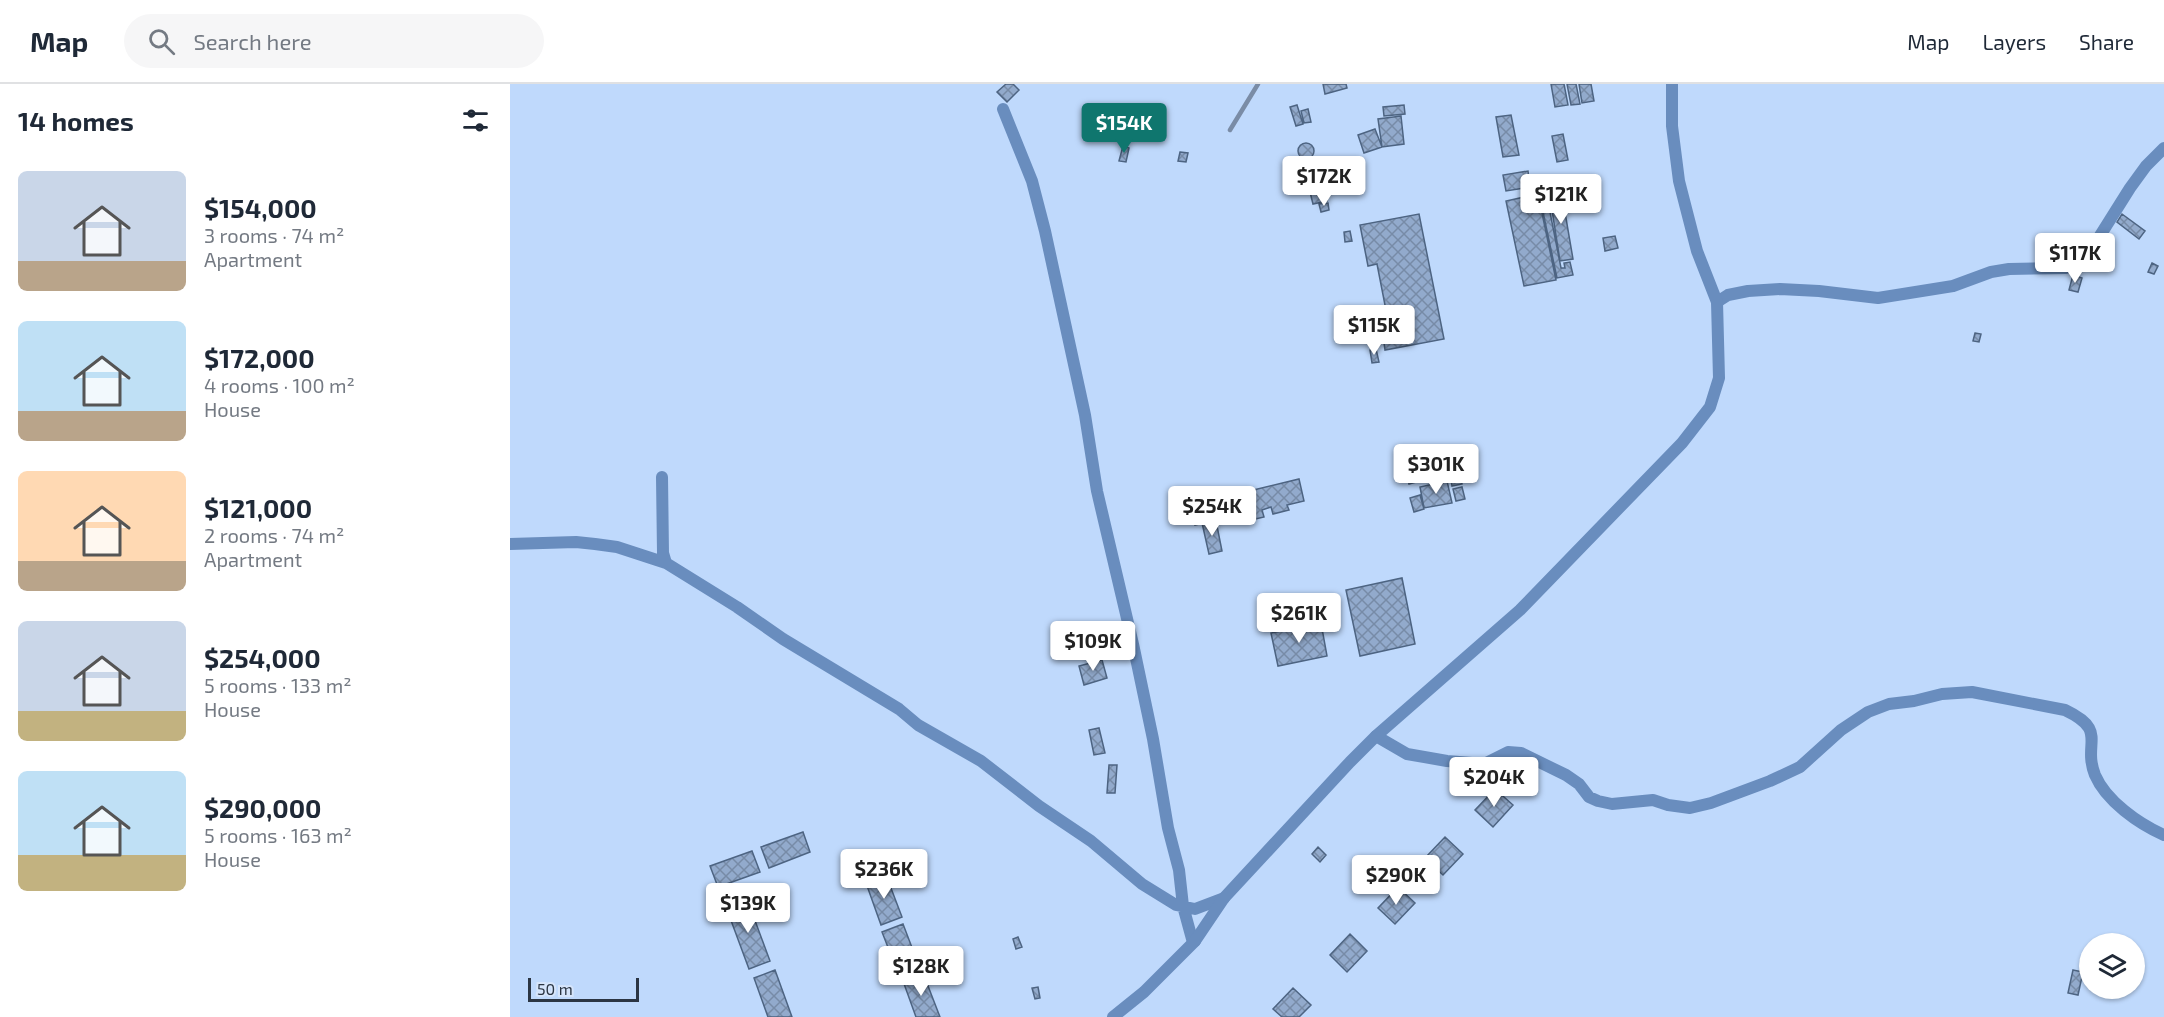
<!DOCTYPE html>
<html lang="en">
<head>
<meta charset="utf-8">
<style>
	:root { --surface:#fff; --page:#f6f6f7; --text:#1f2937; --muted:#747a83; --line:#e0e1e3; --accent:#0f766e }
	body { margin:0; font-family:"Exo 2",sans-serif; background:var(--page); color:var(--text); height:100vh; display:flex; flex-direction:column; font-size:22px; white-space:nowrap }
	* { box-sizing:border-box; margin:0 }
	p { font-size:20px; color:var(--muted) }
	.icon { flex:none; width:33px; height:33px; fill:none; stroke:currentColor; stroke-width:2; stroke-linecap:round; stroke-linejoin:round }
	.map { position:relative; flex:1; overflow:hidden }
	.sheet { display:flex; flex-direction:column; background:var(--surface); width:510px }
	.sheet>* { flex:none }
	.tools { position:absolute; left:1569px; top:849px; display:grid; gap:12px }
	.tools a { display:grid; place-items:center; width:66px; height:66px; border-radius:50%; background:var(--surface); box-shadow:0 2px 4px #0004; font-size:30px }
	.scale { position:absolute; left:18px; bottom:15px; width:111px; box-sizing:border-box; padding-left:6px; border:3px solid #2b3543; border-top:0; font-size:16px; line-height:21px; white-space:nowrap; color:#2b3543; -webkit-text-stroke:4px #d6e5fb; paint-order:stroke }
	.price { position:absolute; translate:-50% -51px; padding:0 14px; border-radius:6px; background:#fff; color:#222; font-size:20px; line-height:39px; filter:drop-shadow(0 2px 3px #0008) }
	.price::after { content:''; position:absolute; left:50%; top:36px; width:18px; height:14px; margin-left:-9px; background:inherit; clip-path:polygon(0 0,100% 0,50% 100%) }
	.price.current { background:var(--accent); color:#fff }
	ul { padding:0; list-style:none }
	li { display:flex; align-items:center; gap:18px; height:150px; padding:0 18px }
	li span { display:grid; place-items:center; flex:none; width:168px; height:120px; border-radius:9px; color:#555 }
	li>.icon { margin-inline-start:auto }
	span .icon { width:72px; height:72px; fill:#fffc; stroke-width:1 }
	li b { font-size:26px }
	h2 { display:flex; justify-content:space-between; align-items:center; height:72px; padding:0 18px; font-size:26px }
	header { display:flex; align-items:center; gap:36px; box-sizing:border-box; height:84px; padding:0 30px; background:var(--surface); border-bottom:2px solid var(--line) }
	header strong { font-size:28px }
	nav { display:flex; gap:33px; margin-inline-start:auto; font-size:21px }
	.search { width:420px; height:54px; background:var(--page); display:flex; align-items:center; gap:15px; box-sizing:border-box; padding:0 21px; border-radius:33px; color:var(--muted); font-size:22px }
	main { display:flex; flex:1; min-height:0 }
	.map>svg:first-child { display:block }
	.building { fill:url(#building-cross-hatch); stroke:#4d6482; stroke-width:1.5 }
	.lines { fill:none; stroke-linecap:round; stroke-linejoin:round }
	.minor { stroke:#698dbe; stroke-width:12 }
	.tertiary { stroke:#698dbe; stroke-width:12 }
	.rail { stroke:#7a8ca6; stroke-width:4.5 }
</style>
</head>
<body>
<header>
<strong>Map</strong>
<div class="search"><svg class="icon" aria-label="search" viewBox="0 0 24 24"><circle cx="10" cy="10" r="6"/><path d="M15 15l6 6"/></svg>Search here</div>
<nav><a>Map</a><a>Layers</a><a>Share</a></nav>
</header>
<main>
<section class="sheet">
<h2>14 homes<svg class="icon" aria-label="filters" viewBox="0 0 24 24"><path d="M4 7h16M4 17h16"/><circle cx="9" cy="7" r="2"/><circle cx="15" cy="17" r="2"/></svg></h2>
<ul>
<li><span style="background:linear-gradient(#c9d6e8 75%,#b9a48a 0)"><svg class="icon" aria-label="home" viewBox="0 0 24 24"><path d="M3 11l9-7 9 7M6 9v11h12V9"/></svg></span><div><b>$154,000</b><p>3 rooms · 74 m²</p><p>Apartment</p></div></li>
<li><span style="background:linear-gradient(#bfe0f5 75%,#b9a48a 0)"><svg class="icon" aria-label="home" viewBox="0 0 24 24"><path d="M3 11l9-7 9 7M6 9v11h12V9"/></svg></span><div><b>$172,000</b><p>4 rooms · 100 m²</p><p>House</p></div></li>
<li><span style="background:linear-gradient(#ffd9b3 75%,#b9a48a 0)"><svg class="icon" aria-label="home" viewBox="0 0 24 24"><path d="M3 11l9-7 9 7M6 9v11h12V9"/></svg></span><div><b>$121,000</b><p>2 rooms · 74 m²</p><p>Apartment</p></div></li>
<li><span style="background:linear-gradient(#c9d6e8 75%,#c2b280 0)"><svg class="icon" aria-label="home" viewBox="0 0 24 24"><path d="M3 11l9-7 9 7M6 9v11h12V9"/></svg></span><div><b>$254,000</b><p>5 rooms · 133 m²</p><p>House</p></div></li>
<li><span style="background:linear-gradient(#bfe0f5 70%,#c2b280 0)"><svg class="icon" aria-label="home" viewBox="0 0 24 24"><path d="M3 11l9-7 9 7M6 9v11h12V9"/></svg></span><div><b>$290,000</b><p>5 rooms · 163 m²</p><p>House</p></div></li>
</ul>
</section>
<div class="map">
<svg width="1654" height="933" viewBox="0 0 1654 933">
	<defs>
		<pattern id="building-cross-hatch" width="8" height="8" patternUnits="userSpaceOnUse" patternTransform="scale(1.5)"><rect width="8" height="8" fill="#92aacc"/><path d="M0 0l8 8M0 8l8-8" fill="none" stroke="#778ba7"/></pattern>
	</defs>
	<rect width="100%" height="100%" fill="#bfd9fc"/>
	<!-- building -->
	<path class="building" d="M496,0H503L509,6L497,18L487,8Z
		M813,0H836L837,4L815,10Z
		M1041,0H1054L1058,21L1045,23Z
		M1057,0H1066L1070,20L1061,21Z
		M1069,0H1081L1084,17L1072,19Z
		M787,21L793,40L786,42L780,23Z
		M894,21L895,30L874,32L873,23Z
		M798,25L801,38L794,39L791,27Z
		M1001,31L1009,71L993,73L986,33Z
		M891,32L894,60L872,63L868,35Z
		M865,45L872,63L854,69L848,51Z
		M1053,50L1058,76L1047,78L1042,52Z
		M788 67a8 8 0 1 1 16 0a8 8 0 1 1-16 0Z
		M613,62L619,64L616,78L609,77Z
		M670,68L678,69L676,78L668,77Z
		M1018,87L1020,103L996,107L993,91Z
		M812,93L817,117L803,120L797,96Z
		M1051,105L1063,175L1050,177L1039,107Z
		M1028,110L1046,196L1014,202L996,117Z
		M1037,113L1051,184H1055L1054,179L1060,178L1063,191L1047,194L1030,114Z
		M818,119L819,126L811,128L809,120Z
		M909,130L934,255L875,266L874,259L882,257L867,180L858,182L850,141Z
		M1612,130L1635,147L1629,155L1607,138Z
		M840,147L842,157L835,158L834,148Z
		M1105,152L1108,164L1095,167L1093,154Z
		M1642,179L1648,182L1644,190L1638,188Z
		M1563,191L1572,194L1568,208L1559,206Z
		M1465,249L1471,250L1469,258L1463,257Z
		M866,265L869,278L862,279L860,266Z
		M944,363L949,385L937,388L935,378L907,384L910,397L899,400L893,375Z
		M949,387L952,400L942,402L940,389Z
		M789,395L794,417L777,421L779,426L763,430L761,423L752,426L754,433L724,440L723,432L685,441L681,421Z
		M937,397L942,419L914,424L910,403Z
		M952,403L955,415L946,417L943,405Z
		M910,411L914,425L904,428L900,414Z
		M706,437L712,467L699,470L692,439Z
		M892,494L905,560L850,572L836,506Z
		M811,539L817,572L768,582L761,549Z
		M592,576L597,594L574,601L569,582Z
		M589,644L595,669L584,671L579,646Z
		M599,681H607L605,709H597Z
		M985,705L1003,721L983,743L965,726Z
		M293,748L300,768L259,784L251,763Z
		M935,753L953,770L933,791L915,774Z
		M808,763L816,771L810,778L802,770Z
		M242,767L250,788L208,803L200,782Z
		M376,791L392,833L371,841L356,799Z
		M888,803L905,819L885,840L868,824Z
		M237,815L260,877L239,885L216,823Z
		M393,840L409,882L388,889L372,848Z
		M840,850L857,867L837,888L820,871Z
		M508,853L512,863L506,865L503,855Z
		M265,886L282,933H258L244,894Z
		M1563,886L1573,888L1568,911L1558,909Z
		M413,889L430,933H406L393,897Z
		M528,903L530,914L525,915L522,904Z
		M783,904L801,921L789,933H772L763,925Z"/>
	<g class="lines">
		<!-- minor -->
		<path class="minor" d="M493,25L522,97L535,147L575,331L587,407L623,560L643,655L658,744L669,786L673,822L682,855L685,857
			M1207,218L1218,211L1238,207L1270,205L1309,207L1368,214L1443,202L1481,188L1499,185L1556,184L1576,174L1620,104L1636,82L1654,64
			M152,393L153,469L156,479
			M0,460L66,458L85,460L107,463L156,479L227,523L273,555L389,625L408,641L471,677L529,722L581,757L632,800L666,821L685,825L714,814
			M866,652L897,670L937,677L974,680L998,668L1011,669L1056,691L1069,700L1079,713L1088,717L1102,720L1143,716L1158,721L1180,724L1201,719L1260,697L1290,683L1331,646L1358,628L1379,620L1404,617L1432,610L1462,608L1555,626C1599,647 1572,658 1585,691C1596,717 1629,740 1654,751"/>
		<!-- tertiary -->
		<path class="tertiary" d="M603,933L634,908L685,857L714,814L840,678L866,652L1010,526L1172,359L1200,323L1209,294L1207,218L1187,167L1169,97L1162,42V0"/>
		<!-- rail -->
		<path class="rail" d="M720,46L748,0"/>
	</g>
</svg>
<div class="tools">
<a><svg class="icon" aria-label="layers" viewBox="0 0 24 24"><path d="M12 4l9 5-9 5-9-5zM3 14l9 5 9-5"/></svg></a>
</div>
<div class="scale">50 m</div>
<b class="price current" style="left:614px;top:70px">$154K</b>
<b class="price" style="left:814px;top:123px">$172K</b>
<b class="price" style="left:1051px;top:141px">$121K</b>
<b class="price" style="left:1565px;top:200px">$117K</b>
<b class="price" style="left:864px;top:272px">$115K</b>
<b class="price" style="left:926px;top:411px">$301K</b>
<b class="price" style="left:702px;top:453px">$254K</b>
<b class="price" style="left:789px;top:560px">$261K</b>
<b class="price" style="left:583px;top:588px">$109K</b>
<b class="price" style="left:984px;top:724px">$204K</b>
<b class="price" style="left:374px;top:816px">$236K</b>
<b class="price" style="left:886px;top:822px">$290K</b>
<b class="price" style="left:238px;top:850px">$139K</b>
<b class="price" style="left:411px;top:913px">$128K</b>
</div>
</main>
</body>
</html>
